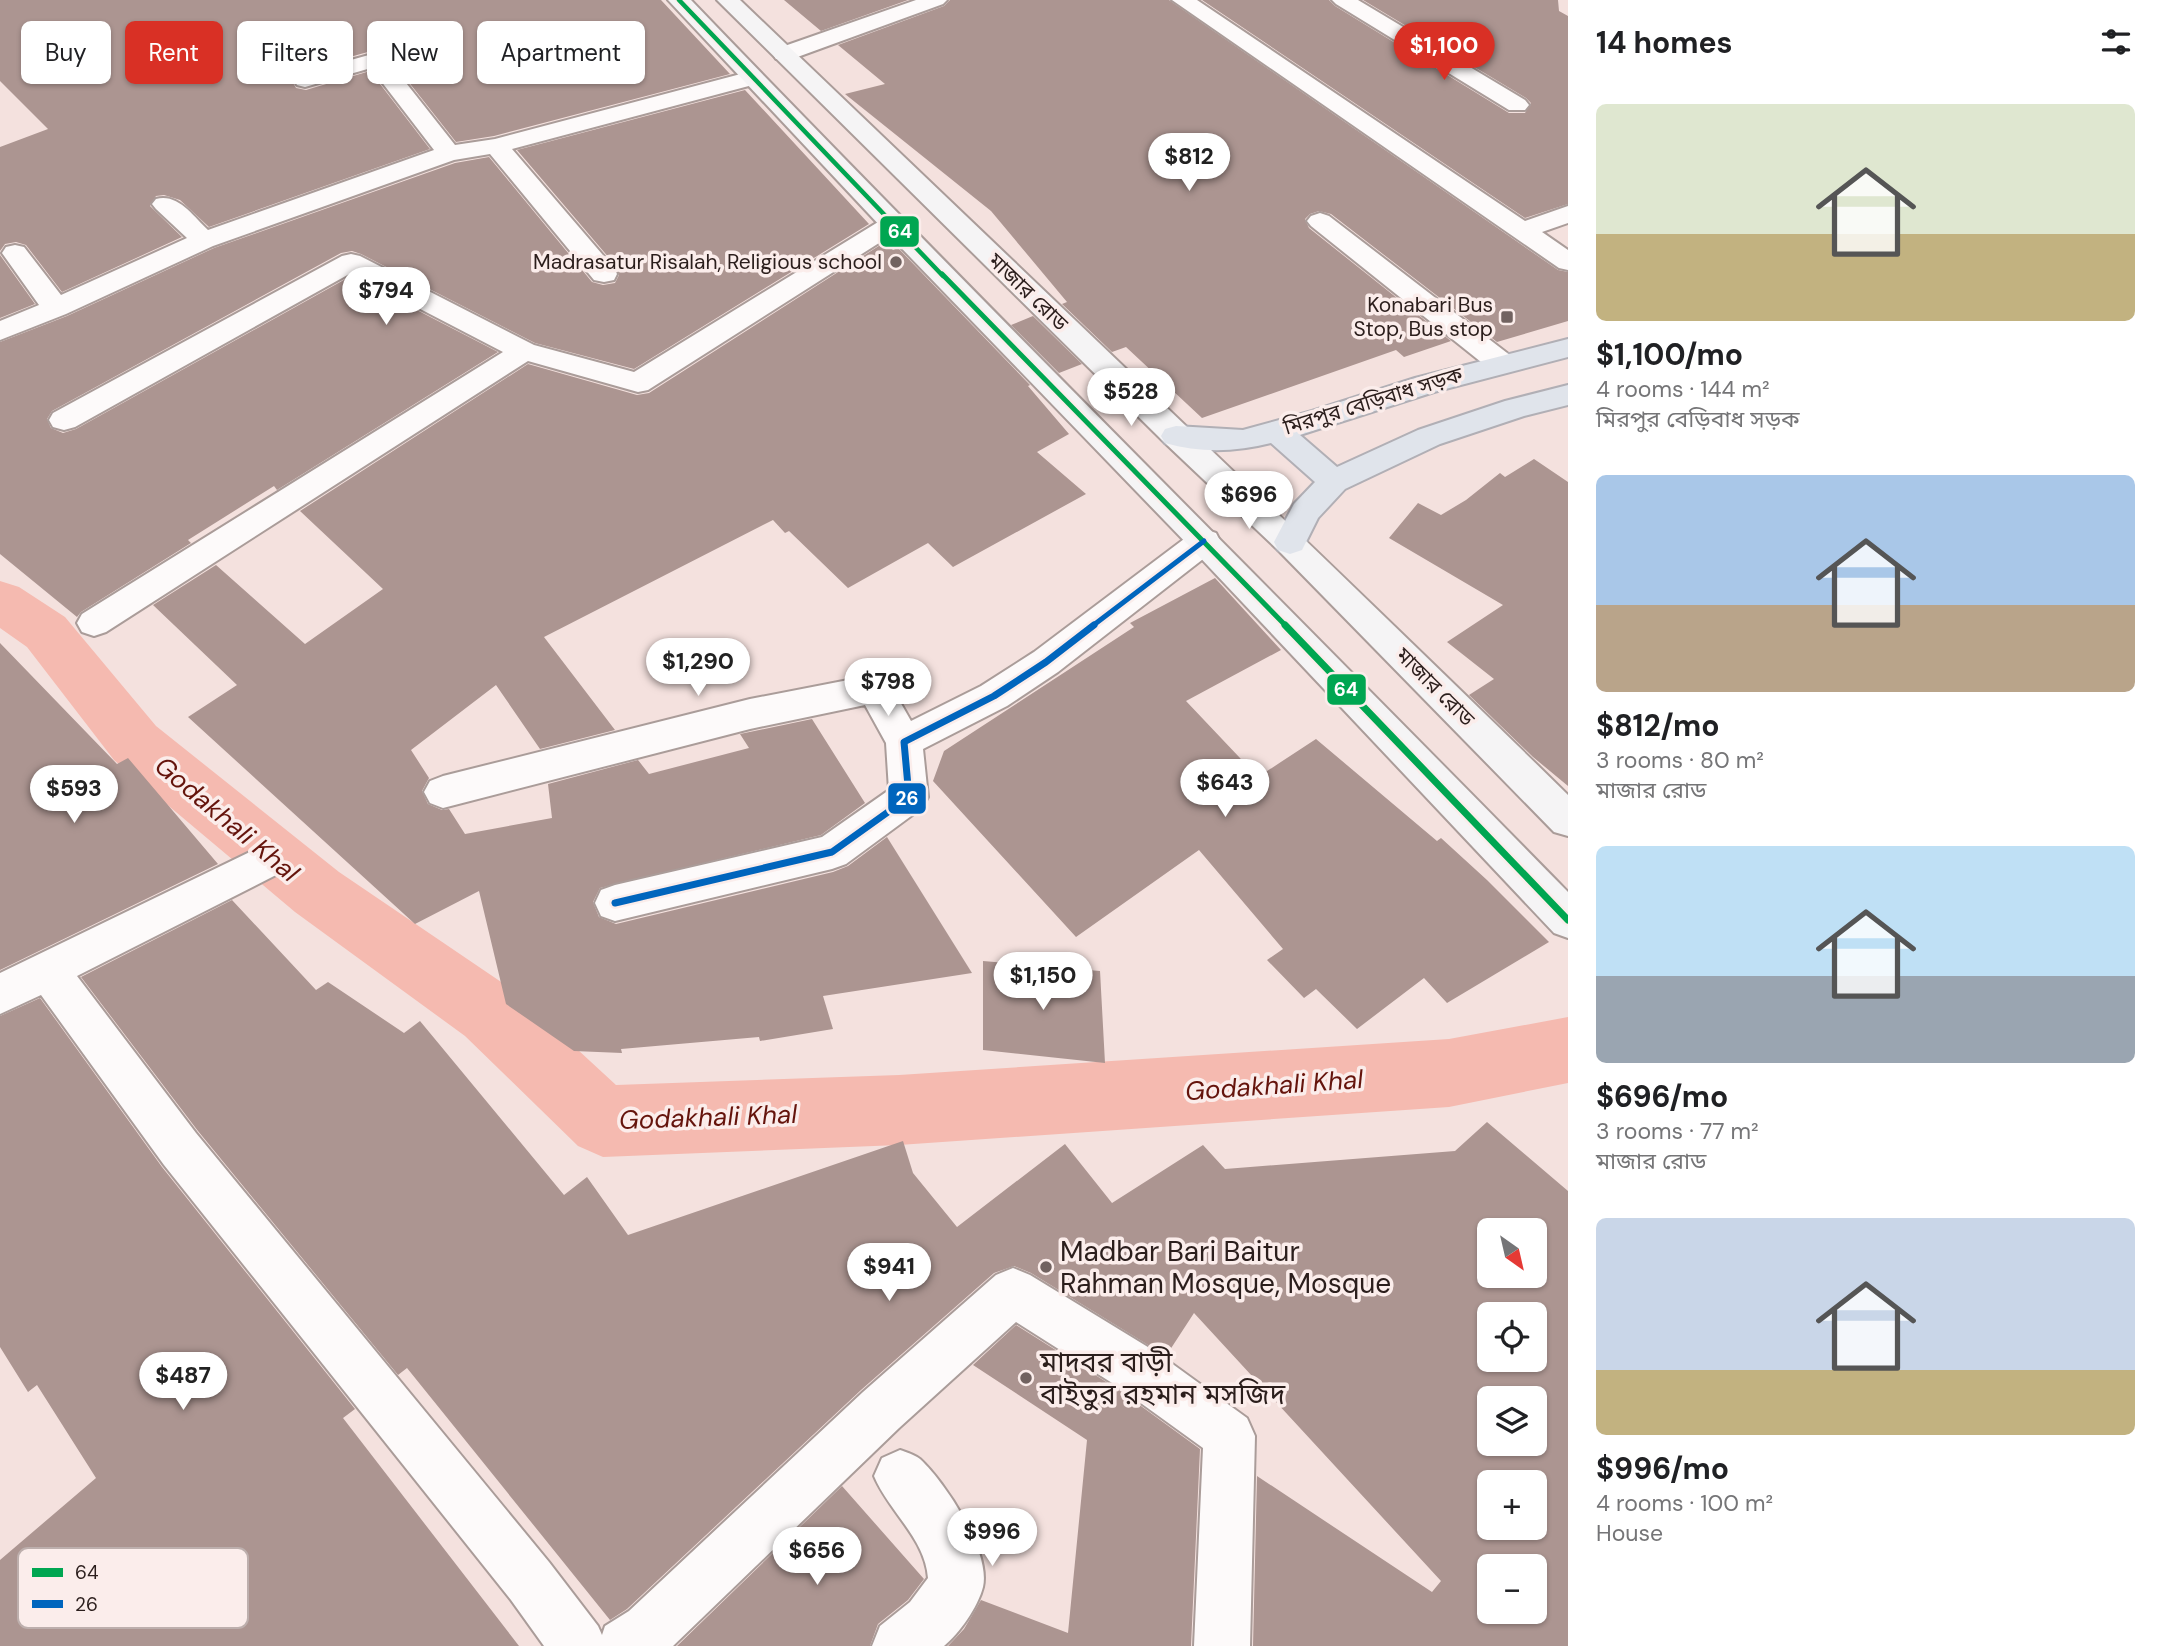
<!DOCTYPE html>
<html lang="en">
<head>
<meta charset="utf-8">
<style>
	:root { --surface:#fff; --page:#f2f2f2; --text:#202124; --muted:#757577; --accent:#d93025 }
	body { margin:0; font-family:"DM Sans","Noto Sans Bengali",sans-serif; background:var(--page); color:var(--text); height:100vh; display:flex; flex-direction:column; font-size:26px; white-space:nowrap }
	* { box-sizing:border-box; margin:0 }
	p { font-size:23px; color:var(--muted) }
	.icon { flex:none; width:38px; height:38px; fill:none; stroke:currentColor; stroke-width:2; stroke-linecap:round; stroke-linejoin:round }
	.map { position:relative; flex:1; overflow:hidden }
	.details { display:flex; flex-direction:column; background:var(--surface); width:595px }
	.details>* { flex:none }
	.top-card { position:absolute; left:21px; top:21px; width:665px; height:63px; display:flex; gap:14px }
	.needle { width:46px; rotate:146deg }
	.tools { position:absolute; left:1477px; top:1218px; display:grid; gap:14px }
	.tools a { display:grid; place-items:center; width:70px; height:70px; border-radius:10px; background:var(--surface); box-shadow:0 2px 5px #0004; font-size:35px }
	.price { position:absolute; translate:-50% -60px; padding:0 16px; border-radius:24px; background:#fff; color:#222; font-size:23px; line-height:46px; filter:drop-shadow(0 2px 4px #0008) }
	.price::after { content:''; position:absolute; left:50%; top:42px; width:21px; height:16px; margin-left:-10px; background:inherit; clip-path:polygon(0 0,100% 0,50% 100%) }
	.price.selected { background:var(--accent); color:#fff }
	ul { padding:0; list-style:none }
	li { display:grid; align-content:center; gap:14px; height:371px; padding:0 28px }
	li span { display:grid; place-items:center; height:217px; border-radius:10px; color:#555 }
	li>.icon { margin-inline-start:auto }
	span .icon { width:126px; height:126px; fill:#fffc; stroke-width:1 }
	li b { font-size:30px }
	h2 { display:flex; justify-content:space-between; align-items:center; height:84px; padding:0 28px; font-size:30px }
	.tag { padding:0 24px; border-radius:10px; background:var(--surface); box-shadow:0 2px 5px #0004; font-size:24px; line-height:63px }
	.tag.selected { background:var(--accent); color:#fff }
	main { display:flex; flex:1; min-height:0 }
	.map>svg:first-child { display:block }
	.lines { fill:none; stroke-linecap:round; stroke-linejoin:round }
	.canal { fill:#f5bab0; fill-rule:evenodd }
	.building { fill:#ac9591; fill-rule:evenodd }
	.street-casing { stroke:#aa9c99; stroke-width:4 }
	.secondary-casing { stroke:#aa9c99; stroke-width:4 }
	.highway-casing { stroke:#b1afb5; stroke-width:4 }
	.street { fill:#fdfafa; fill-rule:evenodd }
	.secondary { fill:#f5f4f5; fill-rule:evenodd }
	.highway { fill:#e0e4eb; fill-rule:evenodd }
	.bus-1-far2-casing { stroke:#fbedeb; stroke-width:8 }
	.bus-1-far1-casing { stroke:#fbedeb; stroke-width:10 }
	.bus-1-casing { stroke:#fbedeb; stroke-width:12 }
	.bus-2-far1-casing { stroke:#fbedeb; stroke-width:10 }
	.bus-2-casing { stroke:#fbedeb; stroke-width:12 }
	.bus-1-far2 { stroke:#00a651; stroke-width:4.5 }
	.bus-1-far1 { stroke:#00a651; stroke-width:5 }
	.bus-1 { stroke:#00a651; stroke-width:7 }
	.bus-2-far1 { stroke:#0065bd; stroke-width:5 }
	.bus-2 { stroke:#0065bd; stroke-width:7 }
	.poi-dot { fill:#716260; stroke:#fbedeb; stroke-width:2.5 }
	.labels { text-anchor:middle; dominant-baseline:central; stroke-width:7; stroke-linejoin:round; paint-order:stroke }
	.far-poi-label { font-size:21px; fill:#2b1e1c; stroke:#fbedeb; text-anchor:end }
	.far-street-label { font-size:21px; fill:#2b1e1c; stroke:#fbedeb }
	.water-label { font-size:26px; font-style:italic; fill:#65140c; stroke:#fbedeb }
	.near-poi-label { font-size:28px; fill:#2b1e1c; stroke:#fbedeb; text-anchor:start }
	.key { fill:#fbedeb; stroke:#bdafad; stroke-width:2 }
	.key-label { font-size:19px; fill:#2b1e1c }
	.line-badge { stroke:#fbedeb; stroke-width:2.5 }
	.badge-label { font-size:19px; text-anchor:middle; font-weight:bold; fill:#fff }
</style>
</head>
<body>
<main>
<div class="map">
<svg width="1568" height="1646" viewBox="0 0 1568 1646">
	<rect width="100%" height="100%" fill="#f4e1de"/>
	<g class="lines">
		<!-- canal -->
		<path class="canal" d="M0,581L19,587L65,617L156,726L339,872L513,990L616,1085L899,1075L1449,1039L1568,1017V1083L1449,1107L899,1145L603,1157L578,1146L465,1036L295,912L114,760L27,647L0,628Z"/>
	</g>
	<!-- building -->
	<path class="building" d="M0,0H661L730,74L494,136L456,142L385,52L375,50L296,72L292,81L296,88L306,90L370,71L430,149L209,227L180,200L164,195L156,196L150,206L182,237L62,292L26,245L16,242L5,244L0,251V147L48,129L0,81Z
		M784,0H908L821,31Z
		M950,0H1169L1558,270L1568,272V321L1497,342L1331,214L1319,211L1310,214L1305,219L1309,228L1451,341L1404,357L1396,350L1202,418L1126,347L1112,352L1062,304L1067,302L991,211L845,94L885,84L838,45L944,6Z
		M1202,0H1329L1335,6L1509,113H1525L1531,103L1526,98L1363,0H1558L1559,11L1568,16V204L1525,218Z
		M745,90L869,224L634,369L535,343L361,254L352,251L341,253L52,411L47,419L51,428L63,433L76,429L351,276L498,352L277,490L274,486L188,540L191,543L81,612L77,617L0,554V342L67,316L214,248L455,163L489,157L592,282L603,285L615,283L619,275L616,266L517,150Z
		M885,242L893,250L898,248L1030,385L1028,386L1069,434L1037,452L1086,494L953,567L928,543L848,588L789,531L785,533L773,520L544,637L615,730L540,749L496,685L411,750L429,778L422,791L428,804L442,810L449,809L465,834L552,818L548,784L638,760L649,774L749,748L740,734L812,719L865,803L821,835L600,888L593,902L599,917L616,924L833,872L848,866L887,837L972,973L823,996L833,1029L760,1041L759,1037L621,1049L622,1053L574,1051L506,1004L479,891L415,924L188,717L237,685L153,605L216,565L305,644L383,589L300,511L528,364L637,395L649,393Z
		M0,255L35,304L0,318Z
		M1033,316L1082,364L1059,373L1011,325Z
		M1534,459L1568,482V786L1533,757L1469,695L1494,679L1447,642L1503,605L1389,538L1418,503L1441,515L1466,500L1500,473L1505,477Z
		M1215,578L1281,650L1186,701L1258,777L1316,739L1437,841L1441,838L1487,880L1549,942L1447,1003L1424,978L1357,1029L1316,989L1304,998L1267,960L1283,949L1199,850L1076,937L933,781L944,751L1134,627L1130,623Z
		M0,643L117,764L128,758L218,864L0,970Z
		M232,900L316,990L328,982L404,1033L420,1021L564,1195L587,1177L628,1235L903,1141L913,1173L957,1227L1065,1144L1112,1203L1203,1145L1225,1169L1455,1151L1487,1122L1568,1191V1646H1253L1257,1476L1432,1592L1441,1581L1194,1313L1166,1356L1031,1273L1014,1266L994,1273L861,1390L627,1609L610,1620L407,1368L398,1375L198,1131L81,977ZM1489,1230H1535V1276H1489ZM1489,1314H1535V1360H1489ZM1489,1398H1535V1444H1489ZM1489,1482H1535V1528H1489ZM1489,1566H1535V1612H1489Z
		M983,961L1100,971L1105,1063L983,1050Z
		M40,998L162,1167L355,1409L343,1418L519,1646H0V1560L96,1478L37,1385L28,1392L0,1347V1016Z
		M1016,1325L1119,1390L1200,1449L1191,1646H948L964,1629L981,1600L1068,1633L1087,1440L973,1365Z
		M842,1486L924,1579L908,1600L878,1624L870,1646H677Z"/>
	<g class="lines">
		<!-- street casing -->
		<g class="street-casing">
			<path id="street" d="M916,0H947L943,4L792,59H776L773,54L776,49Z
				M1172,0H1197L1525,221L1568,206V223L1542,232L1568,250V270L1559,268Z
				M1332,0H1358L1525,100L1529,105L1525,110H1509L1336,4Z
				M376,53L384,55L455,145L495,139L752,71L760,73L763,78L760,83L512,149L614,268L617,274L614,280L604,282L594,280L490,154L454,160L213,246L66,314L0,340V321L39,305L2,253L6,247L15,245L24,247L61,295L187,238L156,209L152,204L156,199C178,193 193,216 208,230L434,150L371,68L305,87L297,85L294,80L297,75Z
				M1320,213L1329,216L1511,356L1515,363L1511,370L1501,372L1491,370L1311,226L1307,221L1311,216Z
				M892,216L901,219L905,224L901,229L648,390L638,392L528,361L106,632L94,636L82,632L77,623L82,614L503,352L351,273L75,427L64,430L53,427L49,420L53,413L342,256L351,254L360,256L534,345L634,372L883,219Z
				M1204,529L1216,533L1220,541L1216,549L1058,672L1007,706L923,749L928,797L922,808L846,864L832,869L615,921L601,916L595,903L601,890L615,885L822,837L889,790L886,743L865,705L750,729L443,808L430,803L424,792L430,781L443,776L750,699L874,675L887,679L911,721L981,686L1034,652L1192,533Z
				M262,846L276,851L282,863L276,875L77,976L196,1133L549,1562L598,1626L602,1635L605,1626L629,1611L863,1392L996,1275L1013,1268L1030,1275L1156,1352L1247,1418L1255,1436L1250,1646H1194L1203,1448L1120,1388L1016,1322L899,1428L673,1646H544L511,1600L164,1165L41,995L0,1014V973Z
				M900,1450C906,1452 915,1455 920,1459C945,1482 991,1552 983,1587C978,1607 959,1634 944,1646H872L880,1626L910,1602L928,1578C925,1538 889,1512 874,1476L882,1458Z"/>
		</g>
		<!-- secondary casing -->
		<g class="secondary-casing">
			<path id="secondary" d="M668,0H691C980,301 1276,594 1568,892V938L1554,933L1192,549L883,229Z
				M717,0H740C1016,265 1295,527 1568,795V836L1554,832L1278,550L1165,443Z"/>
		</g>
		<!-- highway casing -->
		<g class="highway-casing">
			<path id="highway" d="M1568,339V357L1434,392L1300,435L1337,467L1418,430L1505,401L1568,385V405L1524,416L1440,444L1345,489L1318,518L1302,550L1290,554L1278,550L1274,542L1294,504L1315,482L1271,443C1236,452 1200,453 1165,443L1161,436L1165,429L1176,426L1243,430L1312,411L1415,378Z"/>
		</g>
		<!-- street -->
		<use href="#street" class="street"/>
		<!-- secondary -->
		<use href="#secondary" class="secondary"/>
		<!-- highway -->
		<use href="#highway" class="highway"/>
		<!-- bus-1-far2 casing -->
		<g class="bus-1-far2-casing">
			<path id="bus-1-far2" d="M679,0L943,276"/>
		</g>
		<!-- bus-1-far1 casing -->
		<g class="bus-1-far1-casing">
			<path id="bus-1-far1" d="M942,274L1287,627"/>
		</g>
		<!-- bus-1 casing -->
		<g class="bus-1-casing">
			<path id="bus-1" d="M1285,625L1568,920"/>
		</g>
		<!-- bus-2-far1 casing -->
		<g class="bus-2-far1-casing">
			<path id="bus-2-far1" d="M1091,627L1204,541"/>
		</g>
		<!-- bus-2 casing -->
		<g class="bus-2-casing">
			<path id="bus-2" d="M615,903L832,852L909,797L904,742L994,696L1046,662L1094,625"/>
		</g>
		<!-- bus-1-far2 -->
		<use href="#bus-1-far2" class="bus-1-far2"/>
		<!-- bus-1-far1 -->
		<use href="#bus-1-far1" class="bus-1-far1"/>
		<!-- bus-1 -->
		<use href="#bus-1" class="bus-1"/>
		<!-- bus-2-far1 -->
		<use href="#bus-2-far1" class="bus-2-far1"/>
		<!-- bus-2 -->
		<use href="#bus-2" class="bus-2"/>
	</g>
	<!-- markers -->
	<g class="poi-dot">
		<circle cx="896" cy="262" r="7"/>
		<rect x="1500" y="310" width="14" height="14" rx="3.5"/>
		<circle cx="1046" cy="1267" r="7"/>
		<circle cx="1026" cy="1378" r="7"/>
	</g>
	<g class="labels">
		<!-- far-poi labels -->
		<g class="far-poi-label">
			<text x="882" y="262">Madrasatur Risalah, Religious school</text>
			<text x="1493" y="305">Konabari Bus<tspan x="1493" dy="24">Stop, Bus stop</tspan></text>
		</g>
		<!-- far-street labels -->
		<g class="far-street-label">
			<text transform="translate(1028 292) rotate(44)">মাজার রোড</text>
			<text transform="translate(1373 401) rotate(-17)">মিরপুর বেড়িবাধ সড়ক</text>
			<text transform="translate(1435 687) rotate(45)">মাজার রোড</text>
		</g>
		<!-- water labels -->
		<g class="water-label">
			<text transform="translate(227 819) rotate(40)">Godakhali Khal</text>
			<text transform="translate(1274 1085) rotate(-4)">Godakhali Khal</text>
			<text transform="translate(708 1117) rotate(-2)">Godakhali Khal</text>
		</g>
		<!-- near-poi labels -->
		<g class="near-poi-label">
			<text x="1060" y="1251">Madbar Bari Baitur<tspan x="1060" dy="32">Rahman Mosque, Mosque</tspan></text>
			<text x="1040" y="1362">মাদবর বাড়ী<tspan x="1040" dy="32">বাইতুর রহমান মসজিদ</tspan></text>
		</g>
	</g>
	<!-- legend -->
	<rect x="18" y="1548" width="230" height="80" rx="10" class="key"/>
	<rect x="32" y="1568" width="31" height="9" fill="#00a651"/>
	<rect x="32" y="1600" width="31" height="8" fill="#0065bd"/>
	<g class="key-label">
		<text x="75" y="1579">64</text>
		<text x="75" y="1611">26</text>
	</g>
	<g class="line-badge">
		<rect x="879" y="215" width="41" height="33" rx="7" fill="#00a651"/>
		<rect x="1326" y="673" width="41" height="33" rx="7" fill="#00a651"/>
		<rect x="887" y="782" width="40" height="33" rx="7" fill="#0065bd"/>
	</g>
	<g class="badge-label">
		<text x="900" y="238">64</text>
		<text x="1346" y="696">64</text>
		<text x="907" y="805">26</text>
	</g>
</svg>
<div class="tools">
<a><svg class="needle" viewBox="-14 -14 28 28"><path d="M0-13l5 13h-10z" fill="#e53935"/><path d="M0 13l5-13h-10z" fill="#757577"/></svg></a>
<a><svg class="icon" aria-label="locate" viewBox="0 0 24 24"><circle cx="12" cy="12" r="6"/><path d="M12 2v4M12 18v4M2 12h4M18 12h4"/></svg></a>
<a><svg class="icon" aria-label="layers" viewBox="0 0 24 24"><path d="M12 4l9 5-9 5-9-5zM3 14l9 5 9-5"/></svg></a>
<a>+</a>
<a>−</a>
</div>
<b class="price selected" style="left:1444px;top:82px">$1,100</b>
<b class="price" style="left:1189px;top:193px">$812</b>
<b class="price" style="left:386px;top:327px">$794</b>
<b class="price" style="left:1131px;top:428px">$528</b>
<b class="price" style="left:1249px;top:531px">$696</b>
<b class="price" style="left:698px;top:698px">$1,290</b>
<b class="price" style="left:888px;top:718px">$798</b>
<b class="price" style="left:1225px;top:819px">$643</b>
<b class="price" style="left:74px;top:825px">$593</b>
<b class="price" style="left:1043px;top:1012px">$1,150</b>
<b class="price" style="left:889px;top:1303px">$941</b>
<b class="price" style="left:183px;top:1412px">$487</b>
<b class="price" style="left:992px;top:1568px">$996</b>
<b class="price" style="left:817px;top:1587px">$656</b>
<div class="top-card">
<a class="tag">Buy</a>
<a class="tag selected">Rent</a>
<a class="tag">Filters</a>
<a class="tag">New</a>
<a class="tag">Apartment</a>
</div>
</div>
<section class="details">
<h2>14 homes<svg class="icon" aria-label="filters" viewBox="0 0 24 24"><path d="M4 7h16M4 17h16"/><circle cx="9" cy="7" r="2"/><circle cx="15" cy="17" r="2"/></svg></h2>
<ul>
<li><span style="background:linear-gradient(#dfe7d0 60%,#c2b280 0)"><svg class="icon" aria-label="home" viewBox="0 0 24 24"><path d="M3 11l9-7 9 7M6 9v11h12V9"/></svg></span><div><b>$1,100/mo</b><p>4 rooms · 144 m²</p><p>মিরপুর বেড়িবাধ সড়ক</p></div></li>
<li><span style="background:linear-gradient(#a9c7e8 60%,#b9a48a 0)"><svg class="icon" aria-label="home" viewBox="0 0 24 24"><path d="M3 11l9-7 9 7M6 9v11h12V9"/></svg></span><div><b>$812/mo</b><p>3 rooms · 80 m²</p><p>মাজার রোড</p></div></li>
<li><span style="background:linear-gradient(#bfe0f5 60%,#9aa5b1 0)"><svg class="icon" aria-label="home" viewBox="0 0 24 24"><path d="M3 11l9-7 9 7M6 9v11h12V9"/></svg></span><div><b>$696/mo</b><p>3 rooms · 77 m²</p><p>মাজার রোড</p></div></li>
<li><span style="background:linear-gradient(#c9d6e8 70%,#c2b280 0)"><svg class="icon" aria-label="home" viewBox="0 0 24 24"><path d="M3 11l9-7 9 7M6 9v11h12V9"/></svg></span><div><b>$996/mo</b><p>4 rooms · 100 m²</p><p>House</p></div></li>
</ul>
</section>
</main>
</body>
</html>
